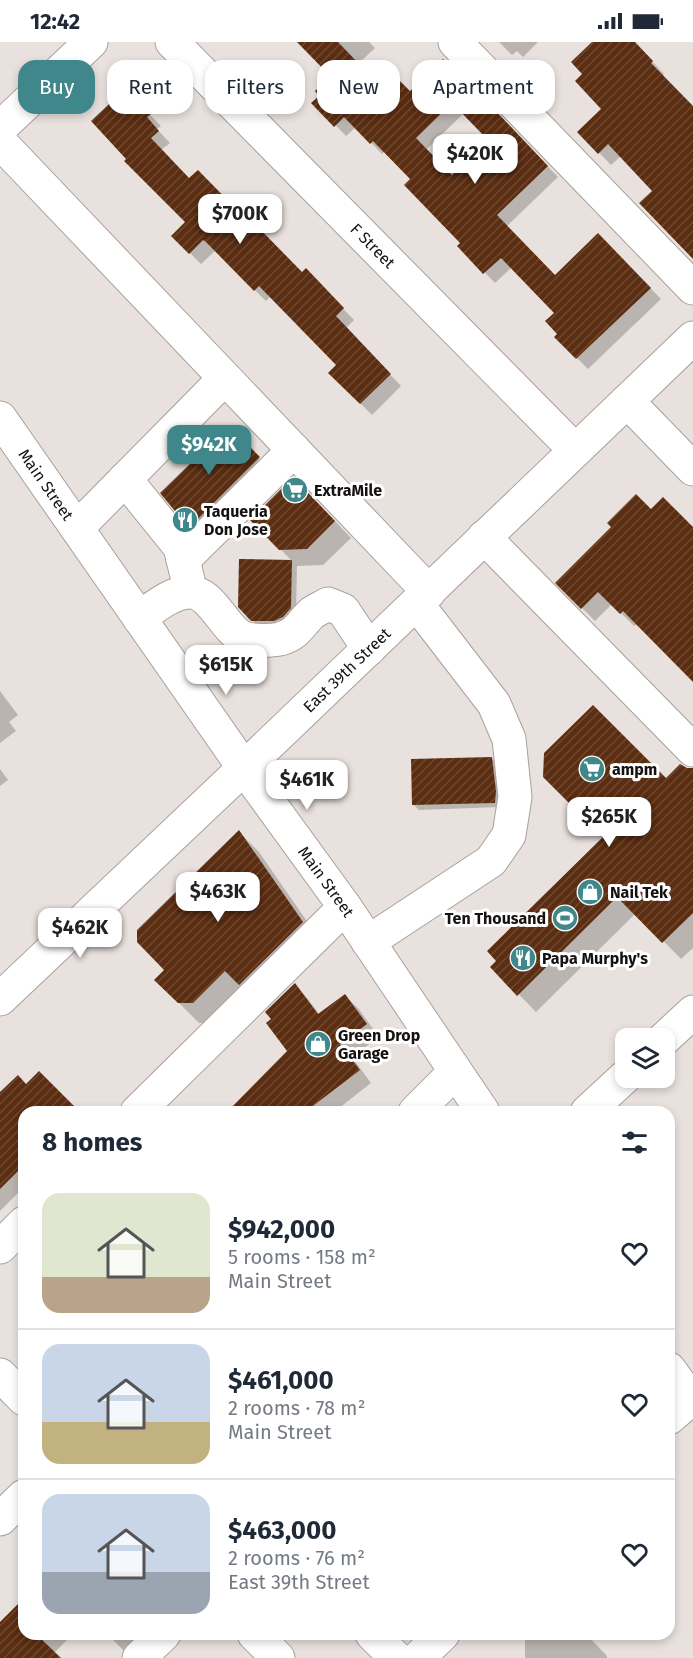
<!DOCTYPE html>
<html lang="en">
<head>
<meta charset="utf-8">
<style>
	:root { --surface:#fff; --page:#f6f6f7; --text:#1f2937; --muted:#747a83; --line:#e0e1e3; --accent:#3f878b }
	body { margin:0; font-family:"Fira Sans",sans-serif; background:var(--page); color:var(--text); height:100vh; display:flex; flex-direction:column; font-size:22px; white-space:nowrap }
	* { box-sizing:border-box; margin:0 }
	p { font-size:20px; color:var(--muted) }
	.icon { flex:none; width:33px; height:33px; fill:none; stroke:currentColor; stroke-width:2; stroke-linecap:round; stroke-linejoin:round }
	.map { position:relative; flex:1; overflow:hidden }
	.details { position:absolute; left:18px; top:1064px; width:657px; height:534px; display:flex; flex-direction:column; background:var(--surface); border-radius:18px; box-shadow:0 3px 9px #0003 }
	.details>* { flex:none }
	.hud { position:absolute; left:18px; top:18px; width:657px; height:54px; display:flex; gap:12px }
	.buttons { position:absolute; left:615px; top:986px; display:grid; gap:12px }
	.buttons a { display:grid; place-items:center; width:60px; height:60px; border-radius:12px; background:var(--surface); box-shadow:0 3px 9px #0003; font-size:30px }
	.price { position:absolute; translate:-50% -51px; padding:0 14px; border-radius:12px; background:#fff; color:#222; font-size:20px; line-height:39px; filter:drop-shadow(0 2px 3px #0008) }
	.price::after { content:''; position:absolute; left:50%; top:36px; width:18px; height:14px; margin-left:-9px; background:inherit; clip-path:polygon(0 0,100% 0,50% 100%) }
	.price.current { background:var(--accent); color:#fff }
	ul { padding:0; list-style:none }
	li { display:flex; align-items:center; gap:18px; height:150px; padding:0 24px }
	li+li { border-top:2px solid var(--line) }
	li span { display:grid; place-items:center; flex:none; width:168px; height:120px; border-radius:18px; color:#555 }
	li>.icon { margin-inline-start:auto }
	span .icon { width:72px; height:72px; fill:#fffc; stroke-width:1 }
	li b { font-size:26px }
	h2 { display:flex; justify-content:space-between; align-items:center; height:72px; padding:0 24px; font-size:26px }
	.pill { padding:0 21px; border-radius:18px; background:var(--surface); box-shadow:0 3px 9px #0003; font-size:21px; line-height:54px }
	.pill.current { background:var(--accent); color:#fff }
	.status { display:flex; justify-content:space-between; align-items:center; height:42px; padding:0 30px; background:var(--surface); direction:ltr }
	.status svg { height:16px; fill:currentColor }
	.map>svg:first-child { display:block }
	.shadow { fill:#0003; fill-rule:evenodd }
	.building { fill:url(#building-hatch); fill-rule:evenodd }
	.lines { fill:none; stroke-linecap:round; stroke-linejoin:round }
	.minor-casing { stroke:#a8a09c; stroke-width:35 }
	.major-casing { stroke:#a8a09c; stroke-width:35 }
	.minor { stroke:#fff; stroke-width:33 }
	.major { stroke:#fff; stroke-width:33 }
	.labels { text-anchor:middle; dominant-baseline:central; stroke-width:6; stroke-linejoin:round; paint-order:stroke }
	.street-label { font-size:16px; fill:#151211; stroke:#fff }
	.poi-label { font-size:16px; font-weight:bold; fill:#151211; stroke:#fff; text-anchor:start }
</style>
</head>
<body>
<div class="status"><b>12:42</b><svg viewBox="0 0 49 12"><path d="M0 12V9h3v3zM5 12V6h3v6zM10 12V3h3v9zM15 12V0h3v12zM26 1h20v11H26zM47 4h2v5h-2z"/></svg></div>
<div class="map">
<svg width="693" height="1616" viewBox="0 0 693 1616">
	<defs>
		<pattern id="building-hatch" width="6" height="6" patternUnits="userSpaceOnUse" patternTransform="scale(1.5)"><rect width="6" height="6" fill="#5b2d11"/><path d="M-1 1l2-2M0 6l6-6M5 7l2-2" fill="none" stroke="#6e4932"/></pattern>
	</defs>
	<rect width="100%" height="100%" fill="#e9e1dd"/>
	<!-- shadow -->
	<path class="shadow" d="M299,0H369L375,6L358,22L387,53L410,51L485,60L558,135L506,185L555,235L598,193L661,257L588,327L556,295L560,292L556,271L512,225L495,241L459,204L462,201L413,137L385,109L382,112L356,85L346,94L314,61L321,54L332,34ZM464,71L489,97L452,135L426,108Z
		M499,0H538L523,15L517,9L512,13Z
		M595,0H634L664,32L662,34L693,66V215L654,149L621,114L611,123L579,90L603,67L584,32Z
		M126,48L161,84L157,87L170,101L161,108L190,137L302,232L305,228L354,278L346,286L401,344L372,373L330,331L338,323L271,254L266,259L215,209L201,222L173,194L187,180L128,117Z
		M229,386L275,433L206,501L190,485Z
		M310,453L351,496L323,523L297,524L296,571L288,580L258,584L240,565V519H292L252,478Z
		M693,511V638L637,582L634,584L612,562L595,579L557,541Z
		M0,649L18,673L9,680L16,689L0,701Z
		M491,716L497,722L500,765L419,768L413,762Z
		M0,727L8,738L0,744Z
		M693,733V906L681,917L636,871L536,970L492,925L666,738Z
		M239,790L259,810L322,901L213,981H199L156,938L167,928Z
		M295,943L307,956L320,973L345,954L358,966L379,995L352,1015L371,1041L334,1070H229L289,1009Z
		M26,1044L24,1070V1145L0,1169V1052Z
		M24,1559V1592H73L54,1611L59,1616H0V1583Z
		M107,1592H150L131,1616Z
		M525,1595H589L607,1614V1616H525Z"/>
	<!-- building -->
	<path class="building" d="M297,0H338L387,51L399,38L410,49L443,17L474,48L475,47L548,124L497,173L555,233L598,191L651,246L576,317L554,295L557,292L545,279L554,271L501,216L483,232L457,204L460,201L404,143L410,137L373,99L370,102L344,75L334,85L311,61L319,54L315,49L330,34ZM452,61L487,97L452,133L416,96Z
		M592,0H635L653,19L651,21L693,64V217L639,161L652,149L608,102L598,112L577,90L601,67L575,39L582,32L571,20Z
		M126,46L151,72L147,75L159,89L151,96L189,136L198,128L247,178L249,176L302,230L306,226L344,266L336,274L391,332L360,362L328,331L336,323L259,244L254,249L206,200L203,198L189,212L171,194L185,180L124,119L126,117L91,79Z
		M229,384L260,415L189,486L160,451Z
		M293,435L335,479L307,507L279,508L250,478Z
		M636,452L651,467L663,455L693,485V640L623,569L620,572L598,550L581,567L555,541L611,485L607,481Z
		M239,517L292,518L291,566L283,575L274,579H251L238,565Z
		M593,663L666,736L680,722L687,726H693V871L662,901L617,855L517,954L490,925L496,919L487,909L603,795L543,735L544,711Z
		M492,715L496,749L495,761L412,763L411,717Z
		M239,788L303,880L239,943L225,929L193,961H178L154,938L164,928L137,900V888Z
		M295,941L318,972L345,952L367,982L340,1002L360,1028L305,1070H227L287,1009L266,981L271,977L265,970Z
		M39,1029L80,1070H24V1123L0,1147V1050L18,1033L26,1042Z
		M24,1556V1592H36L61,1616H0V1580Z"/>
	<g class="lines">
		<!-- minor casing -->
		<g class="minor-casing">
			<g id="minor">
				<path id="s1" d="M172,0L575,408"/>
				<path d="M455,0L693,246"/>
				<path d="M0,86L91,0"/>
				<path d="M0,100L429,550"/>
				<path d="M627,359L693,427"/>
				<path d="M125,437L180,505L188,538"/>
				<path d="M77,486L225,336"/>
				<path d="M484,495L693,708"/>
				<path d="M183,518L294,408"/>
				<path d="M139,576C154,566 169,552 188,550C211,548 224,587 243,596C252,599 271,599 280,597C298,592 300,582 312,571C316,568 323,565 328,562L343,568L369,607"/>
				<path d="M368,900L491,819L509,793L515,755L509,697L494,662L417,562"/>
				<path d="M0,957L244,726"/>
				<path d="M664,997L693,970"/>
				<path d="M137,1070L345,865"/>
				<path d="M415,1070L455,1030"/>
				<path d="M587,1070L626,1034"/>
				<path d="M0,1205L24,1181"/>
				<path d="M0,1333L24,1357"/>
				<path d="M669,1376L691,1357"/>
				<path d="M0,1477L24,1454"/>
				<path d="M254,1592L278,1616"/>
				<path d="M372,1592L396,1616"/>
				<path d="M139,1616L164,1592"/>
				<path d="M418,1616L443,1592"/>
			</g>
		</g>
		<!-- major casing -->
		<g class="major-casing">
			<g id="major">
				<path id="s2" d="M0,376L244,726L345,865L483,1070"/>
				<path id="s3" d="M244,726L693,296"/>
				<path d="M669,1327L693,1360"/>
			</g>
		</g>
		<!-- minor -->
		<use href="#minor" class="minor"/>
		<!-- major -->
		<use href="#major" class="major"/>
	</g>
	<!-- icons -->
	<defs>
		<g id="supermarket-disc" transform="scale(1.35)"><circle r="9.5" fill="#3f878b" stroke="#fff"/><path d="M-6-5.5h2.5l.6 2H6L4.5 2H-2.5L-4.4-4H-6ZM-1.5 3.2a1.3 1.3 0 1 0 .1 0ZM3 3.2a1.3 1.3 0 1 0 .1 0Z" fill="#fff"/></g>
		<g id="restaurant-disc" transform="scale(1.35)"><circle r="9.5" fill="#3f878b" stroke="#fff"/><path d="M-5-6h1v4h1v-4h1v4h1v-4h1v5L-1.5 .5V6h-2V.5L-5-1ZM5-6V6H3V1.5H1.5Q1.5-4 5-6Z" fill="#fff"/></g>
		<g id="shop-disc" transform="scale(1.35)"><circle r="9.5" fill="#3f878b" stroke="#fff"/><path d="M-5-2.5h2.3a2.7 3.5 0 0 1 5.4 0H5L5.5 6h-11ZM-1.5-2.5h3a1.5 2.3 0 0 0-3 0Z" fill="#fff"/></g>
		<g id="stadium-disc" transform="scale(1.35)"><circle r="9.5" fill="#3f878b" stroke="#fff"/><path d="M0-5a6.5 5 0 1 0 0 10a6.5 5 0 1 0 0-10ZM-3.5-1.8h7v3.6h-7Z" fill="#fff"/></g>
	</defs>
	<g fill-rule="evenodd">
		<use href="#supermarket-disc" x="295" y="448"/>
		<use href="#restaurant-disc" x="185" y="478"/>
		<use href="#supermarket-disc" x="592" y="727"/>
		<use href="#shop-disc" x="590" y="850"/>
		<use href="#stadium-disc" x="565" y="876"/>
		<use href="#restaurant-disc" x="523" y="916"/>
		<use href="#shop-disc" x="318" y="1002"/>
	</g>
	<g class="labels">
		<!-- street labels -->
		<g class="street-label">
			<text stroke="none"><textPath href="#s1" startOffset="286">F Street</textPath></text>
			<text stroke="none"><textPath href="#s2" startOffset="81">Main Street</textPath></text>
			<text stroke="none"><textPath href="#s3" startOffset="142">East 39th Street</textPath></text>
			<text stroke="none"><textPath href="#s2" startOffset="567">Main Street</textPath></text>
		</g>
		<!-- poi labels -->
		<g class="poi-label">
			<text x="314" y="448">ExtraMile</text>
			<text x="204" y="469">Taqueria<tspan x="204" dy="18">Don Jose</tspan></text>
			<text x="612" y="727">ampm</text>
			<text x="610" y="850">Nail Tek</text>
			<text x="546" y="876" text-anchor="end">Ten Thousand</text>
			<text x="542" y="916">Papa Murphy's</text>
			<text x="338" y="993">Green Drop<tspan x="338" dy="18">Garage</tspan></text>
		</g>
	</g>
</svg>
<div class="buttons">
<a><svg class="icon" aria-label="layers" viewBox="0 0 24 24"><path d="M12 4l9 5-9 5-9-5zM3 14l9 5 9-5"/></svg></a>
</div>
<b class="price" style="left:475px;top:143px">$420K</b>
<b class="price" style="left:240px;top:203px">$700K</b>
<b class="price current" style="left:209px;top:434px">$942K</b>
<b class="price" style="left:226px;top:654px">$615K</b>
<b class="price" style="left:307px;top:769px">$461K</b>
<b class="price" style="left:609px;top:806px">$265K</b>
<b class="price" style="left:218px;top:881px">$463K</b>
<b class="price" style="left:80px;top:917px">$462K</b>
<div class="hud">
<a class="pill current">Buy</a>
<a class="pill">Rent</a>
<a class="pill">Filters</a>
<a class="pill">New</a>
<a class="pill">Apartment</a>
</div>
<section class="details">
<h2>8 homes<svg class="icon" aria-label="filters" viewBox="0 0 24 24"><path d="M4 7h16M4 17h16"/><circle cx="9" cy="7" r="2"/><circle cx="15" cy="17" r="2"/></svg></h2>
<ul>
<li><span style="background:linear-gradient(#dfe7d0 70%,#b9a48a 0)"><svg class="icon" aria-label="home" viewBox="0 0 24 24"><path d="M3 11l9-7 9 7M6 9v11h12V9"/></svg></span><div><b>$942,000</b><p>5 rooms · 158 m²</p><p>Main Street</p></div><svg class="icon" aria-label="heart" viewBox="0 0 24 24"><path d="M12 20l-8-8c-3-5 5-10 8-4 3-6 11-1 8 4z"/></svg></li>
<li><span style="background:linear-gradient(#c9d6e8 65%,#c2b280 0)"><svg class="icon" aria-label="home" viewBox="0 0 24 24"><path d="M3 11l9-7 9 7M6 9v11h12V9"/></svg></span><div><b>$461,000</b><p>2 rooms · 78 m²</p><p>Main Street</p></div><svg class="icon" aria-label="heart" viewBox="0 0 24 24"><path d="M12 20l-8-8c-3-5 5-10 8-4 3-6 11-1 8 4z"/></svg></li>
<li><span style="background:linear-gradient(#c9d6e8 65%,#9aa5b1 0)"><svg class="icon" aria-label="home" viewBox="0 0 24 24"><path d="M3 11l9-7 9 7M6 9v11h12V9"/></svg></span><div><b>$463,000</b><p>2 rooms · 76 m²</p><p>East 39th Street</p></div><svg class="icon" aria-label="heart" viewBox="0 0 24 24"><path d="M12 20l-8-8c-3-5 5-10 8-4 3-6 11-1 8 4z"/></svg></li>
</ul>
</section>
</div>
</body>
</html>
